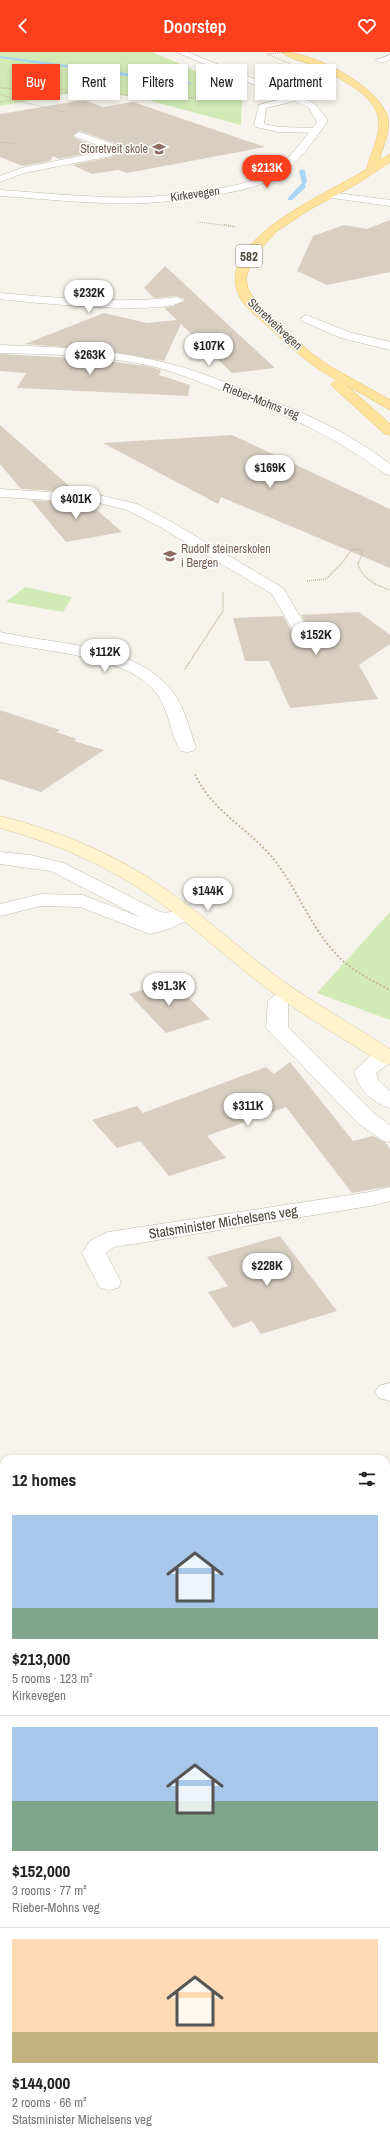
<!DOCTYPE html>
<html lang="en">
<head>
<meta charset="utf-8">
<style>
	:root { --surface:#fff; --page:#f2f2f2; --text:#222; --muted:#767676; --line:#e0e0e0; --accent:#fc3f1d }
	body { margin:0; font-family:"Archivo Narrow",sans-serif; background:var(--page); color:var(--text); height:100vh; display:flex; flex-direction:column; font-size:15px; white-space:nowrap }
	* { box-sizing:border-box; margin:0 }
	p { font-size:13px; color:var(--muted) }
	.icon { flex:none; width:22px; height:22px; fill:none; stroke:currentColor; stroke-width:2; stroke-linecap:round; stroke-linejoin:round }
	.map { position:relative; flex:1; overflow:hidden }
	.details { position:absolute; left:0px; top:1403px; width:390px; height:692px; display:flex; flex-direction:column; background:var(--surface); border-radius:12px 12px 0 0; box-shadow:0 2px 6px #0003 }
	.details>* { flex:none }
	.top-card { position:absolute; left:12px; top:12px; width:366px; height:36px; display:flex; gap:8px }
	.price { position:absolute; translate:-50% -34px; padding:0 9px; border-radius:14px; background:#fff; color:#222; font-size:13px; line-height:26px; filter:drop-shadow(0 1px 2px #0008) }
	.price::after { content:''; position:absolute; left:50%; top:24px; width:12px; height:9px; margin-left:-6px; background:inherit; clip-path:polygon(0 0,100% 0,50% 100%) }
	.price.selected { background:var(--accent); color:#fff }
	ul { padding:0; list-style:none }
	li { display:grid; align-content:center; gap:8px; height:212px; padding:0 12px }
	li+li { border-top:1px solid var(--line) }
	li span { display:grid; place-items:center; height:124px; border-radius:0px; color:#555 }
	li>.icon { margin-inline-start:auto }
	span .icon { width:72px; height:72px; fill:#fffc; stroke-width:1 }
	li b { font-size:17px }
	h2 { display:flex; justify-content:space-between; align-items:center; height:48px; padding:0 12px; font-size:17px }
	.tag { padding:0 14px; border-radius:0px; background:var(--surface); box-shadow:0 2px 6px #0003; font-size:14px; line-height:36px }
	.tag.selected { background:var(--accent); color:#fff }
	header { display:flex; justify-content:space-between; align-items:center; height:52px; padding:0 12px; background:var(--accent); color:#fff; font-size:18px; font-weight:600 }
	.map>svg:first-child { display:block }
	.green { fill:#d2eab5 }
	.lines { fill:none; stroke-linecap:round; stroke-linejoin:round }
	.stream { fill:#a9d4f2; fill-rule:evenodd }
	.building { fill:#d8cfc1 }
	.service-casing { stroke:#c2bbae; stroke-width:1 }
	.minor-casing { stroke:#c2bbae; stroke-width:1 }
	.tertiary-casing { stroke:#c2bbae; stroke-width:1 }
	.secondary-casing { stroke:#d6c79b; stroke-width:1 }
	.primary-casing { stroke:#e6c16a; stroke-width:1 }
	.path-far3 { stroke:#c4b79f; stroke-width:1; stroke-dasharray:1 1; stroke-linecap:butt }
	.path-far2 { stroke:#c4b79f; stroke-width:1.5; stroke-dasharray:1 1; stroke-linecap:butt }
	.path-far1 { stroke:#c4b79f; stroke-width:2; stroke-dasharray:2 2; stroke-linecap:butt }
	.path { stroke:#c4b79f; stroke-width:3.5; stroke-dasharray:3 3; stroke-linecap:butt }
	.service { fill:#fff; fill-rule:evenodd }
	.minor { fill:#fff; fill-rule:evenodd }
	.tertiary { fill:#fff; fill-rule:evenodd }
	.secondary { fill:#fff3cd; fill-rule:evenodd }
	.primary { fill:#ffe39c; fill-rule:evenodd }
	.path-bridge { stroke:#c4b79f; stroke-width:1; stroke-dasharray:1 1; stroke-linecap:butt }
	.labels { text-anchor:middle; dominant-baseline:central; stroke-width:3; stroke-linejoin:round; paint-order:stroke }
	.far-education-label { font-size:12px; fill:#785e54; stroke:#fff; text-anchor:end }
	.far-street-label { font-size:12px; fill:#4b4439; stroke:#fff }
	.shield { fill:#fff; stroke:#817c74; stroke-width:1 }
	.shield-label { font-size:13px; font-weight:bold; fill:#4b4439 }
	.street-label { font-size:14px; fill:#4b4439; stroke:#fff }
</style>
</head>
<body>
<header><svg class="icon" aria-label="back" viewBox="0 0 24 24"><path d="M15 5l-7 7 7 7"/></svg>Doorstep<svg class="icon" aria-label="heart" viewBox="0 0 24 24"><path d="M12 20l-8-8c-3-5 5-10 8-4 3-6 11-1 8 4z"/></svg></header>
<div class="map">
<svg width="390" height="2095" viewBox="0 0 390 2095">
	<rect width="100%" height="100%" fill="#f6f3ec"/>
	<!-- green -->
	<path class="green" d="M0,0H152L188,15L242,48L241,73L132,44L74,41L0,54Z
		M25,535L72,545L63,560L6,550Z
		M390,860V968L317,941Z"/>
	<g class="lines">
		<!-- stream -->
		<path class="stream" d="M0,4L188,29L191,31L188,33L0,6Z
			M302,117L305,119L307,130L305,132L306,135L292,148H288V146L302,131L299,119Z"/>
	</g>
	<!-- building -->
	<path class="building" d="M84,48L103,55L133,50L265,95L127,121L118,118L92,122L72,113L111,105L117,101L114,91L80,79L73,83L75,86L104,98L59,107L53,104L50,109L23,114L0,105V62Z
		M390,168V220L327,233L297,219L313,184L344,173L367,177Z
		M165,214L275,316L232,321L181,272L164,309L109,299L25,292L104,261L147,271L177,268L164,256L173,254L184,249V247L177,244L154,246L144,236Z
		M0,302L92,307L147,314L161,318L159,323L190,333L188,344L17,336L26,321L0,319Z
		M0,373L76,440L21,437L0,412Z
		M232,383L390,457V516L221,445L218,452L103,391Z
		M31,448L90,452L122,480L66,490Z
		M359,560L390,583V592L359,613L378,647L290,656L269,609H245L233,566L283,564L298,590H311L314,585L301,563Z
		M0,658L60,678L56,680L77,687L74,689L104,698L41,740L0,727Z
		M172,929L210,967L166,981L129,942Z
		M290,1010L353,1089L373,1084L385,1090L390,1097V1134L352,1141L286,1055L207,1084L226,1106L169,1124L140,1089L117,1096L92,1068L137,1054L143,1061L266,1015L274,1022Z
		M280,1184L337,1259L261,1282L252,1269L233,1276L208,1240L228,1234L207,1205Z"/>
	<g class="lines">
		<!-- service casing -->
		<g class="service-casing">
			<path id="service" d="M390,3V8L380,11L376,8Z
				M296,43L300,46L299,48L266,56L264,72L279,75L315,76L318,77V81L279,80L256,75L254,73L259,53Z
				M79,80L113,92L116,101L111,104L24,121L0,130V124L21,116L106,99L105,96L76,85L74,83Z
				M0,437L99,443L137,452L170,469L283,536L313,586L311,589H299L272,542L160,475L127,458L99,451L0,445Z
				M0,800L30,803L64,811L160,860C174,863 178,854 192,858L195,862L192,866L169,877L150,882L80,855L41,854L0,864V852L41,842L83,843L140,865L51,819L0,812Z
				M288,936L295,938L298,942L288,951V975L375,1062L390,1073V1090L382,1088L359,1072L266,976L268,949L281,938Z
				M385,997L390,998V1010L376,1021L379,1029L390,1039V1056C373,1051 358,1037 354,1019L377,998Z
				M390,1135V1149L370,1154L114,1195L106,1201L121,1230L118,1236L109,1238L100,1236L82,1201L90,1189L108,1180L370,1140Z
				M390,1331V1349L379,1346L375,1340L379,1334Z
				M390,2058V2095H356L358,2091H386V2060Z"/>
		</g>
		<!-- minor casing -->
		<g class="minor-casing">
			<path id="minor" d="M329,140L390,148V154L325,145L324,143Z
				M0,241C59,246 118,252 177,245L183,248C170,265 26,250 0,247Z
				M306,263L349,280L390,290V298L341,286L302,269L300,267Z
				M0,293C58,295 117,297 174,313C202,320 229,332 256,343C304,360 350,381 390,412V423L385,422C339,386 288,364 233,343C205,332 177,320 147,313C99,303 49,302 0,301Z
				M0,580C55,593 127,590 168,634C184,651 188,674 196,695L193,699L187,700L181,699C170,683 170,660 157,642C130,603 44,600 0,590Z
				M0,1479L4,1480V1504L0,1503Z
				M386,1995L390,1996V2030L386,2029Z"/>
		</g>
		<!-- tertiary casing -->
		<g class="tertiary-casing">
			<path id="tertiary" d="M176,0H187L314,51L327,67V70C313,90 297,113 276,125C255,137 229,141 206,144C186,147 166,150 145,151C97,153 48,147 0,144V138C48,141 97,147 146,145C166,144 186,141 206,138C227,135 251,132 270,120C290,108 303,88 317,70L308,55Z"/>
		</g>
		<!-- secondary casing -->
		<g class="secondary-casing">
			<path id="secondary" d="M0,764C60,779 118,803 168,839C207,866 242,899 280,927C315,952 353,973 390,997V1012L382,1011C343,986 302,963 265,935C228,907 194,875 156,848C109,814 55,791 0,776Z"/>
		</g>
		<!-- primary casing -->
		<g class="primary-casing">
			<path id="primary" d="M282,0C313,0 381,35 388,67C390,81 382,96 379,109L390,102V110L358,131L307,159L277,179L253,205L246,226L248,237L257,251L312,302L331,315L390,348V358L345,332L390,372V383L385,382L333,335L331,332L337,328C310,314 290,294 268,274C257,264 241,253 237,238C220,184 334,139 367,117C370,102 380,86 379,70C378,41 330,21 307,11C299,8 287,6 282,0Z"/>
		</g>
		<!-- path-far3 -->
		<path class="path-far3" d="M0,36L71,38
			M0,42L15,48L64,60
			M0,50L57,41L86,39L136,44L224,47
			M0,90L15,92
			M198,170L231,174"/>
		<!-- path-far2 -->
		<path class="path-far2" d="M224,173L235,175
			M307,529L326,527L343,510L352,497L361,498L362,503L358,512C362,527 376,533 390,538
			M185,617L223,559V540"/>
		<!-- path-far1 -->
		<path class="path-far1" d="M195,722C211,758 246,775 271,804C297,835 310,876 339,905C353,919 372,929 390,938"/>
		<!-- path -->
		<path class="path" d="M386,1577H390"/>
		<!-- service -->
		<use href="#service" class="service"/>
		<!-- minor -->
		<use href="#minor" class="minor"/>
		<!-- tertiary -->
		<use href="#tertiary" class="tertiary"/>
		<!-- secondary -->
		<use href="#secondary" class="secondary"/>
		<!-- primary -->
		<use href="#primary" class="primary"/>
		<!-- path-bridge -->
		<path class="path-bridge" d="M288,0L267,2L307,19"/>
	</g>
	<!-- icons -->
	<defs>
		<g id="school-bare" transform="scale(1.08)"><path d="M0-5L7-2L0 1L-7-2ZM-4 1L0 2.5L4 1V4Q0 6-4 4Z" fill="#8d6e63" stroke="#fff" stroke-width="2.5" paint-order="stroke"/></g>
	</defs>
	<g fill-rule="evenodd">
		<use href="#school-bare" x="159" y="97"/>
		<use href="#school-bare" x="170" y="504"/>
	</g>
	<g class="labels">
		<!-- far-education labels -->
		<g class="far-education-label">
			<text x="148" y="97">Storetveit skole</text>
			<text x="181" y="497" text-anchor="start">Rudolf steinerskolen<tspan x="181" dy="14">i Bergen</tspan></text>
		</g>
		<!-- far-street labels -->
		<g class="far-street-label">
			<text transform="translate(195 142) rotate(-8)">Kirkevegen</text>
			<text transform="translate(275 272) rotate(43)">Storetveitvegen</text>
			<text transform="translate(261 349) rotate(21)">Rieber-Mohns veg</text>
		</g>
		<!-- shield labels -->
		<rect class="shield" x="236" y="193" width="26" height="22" rx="3"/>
		<g class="shield-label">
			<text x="249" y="204">582</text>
		</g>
		<!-- street labels -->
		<g class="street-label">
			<text transform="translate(223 1170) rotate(-9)">Statsminister Michelsens veg</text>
		</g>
	</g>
</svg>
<b class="price selected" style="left:267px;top:137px">$213K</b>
<b class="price" style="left:89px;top:262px">$232K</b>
<b class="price" style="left:209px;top:315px">$107K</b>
<b class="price" style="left:90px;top:324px">$263K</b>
<b class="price" style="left:270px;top:437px">$169K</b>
<b class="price" style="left:76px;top:468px">$401K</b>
<b class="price" style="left:316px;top:604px">$152K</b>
<b class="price" style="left:105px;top:621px">$112K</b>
<b class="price" style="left:208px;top:860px">$144K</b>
<b class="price" style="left:169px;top:955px">$91.3K</b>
<b class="price" style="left:248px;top:1075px">$311K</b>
<b class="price" style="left:267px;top:1235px">$228K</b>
<div class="top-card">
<a class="tag selected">Buy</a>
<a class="tag">Rent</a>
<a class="tag">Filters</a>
<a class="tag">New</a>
<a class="tag">Apartment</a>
</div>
<section class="details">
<h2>12 homes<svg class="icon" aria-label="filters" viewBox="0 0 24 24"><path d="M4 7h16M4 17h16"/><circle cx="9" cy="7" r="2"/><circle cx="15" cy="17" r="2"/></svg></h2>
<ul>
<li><span style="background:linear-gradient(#a9c7e8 75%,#7fa58c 0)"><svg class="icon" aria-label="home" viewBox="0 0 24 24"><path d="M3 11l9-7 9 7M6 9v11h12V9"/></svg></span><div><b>$213,000</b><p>5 rooms · 123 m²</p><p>Kirkevegen</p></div></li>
<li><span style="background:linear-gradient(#a9c7e8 60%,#7fa58c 0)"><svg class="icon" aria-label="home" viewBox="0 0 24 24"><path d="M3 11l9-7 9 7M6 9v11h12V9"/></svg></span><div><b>$152,000</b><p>3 rooms · 77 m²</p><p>Rieber-Mohns veg</p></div></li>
<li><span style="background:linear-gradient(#ffd9b3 75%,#c2b280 0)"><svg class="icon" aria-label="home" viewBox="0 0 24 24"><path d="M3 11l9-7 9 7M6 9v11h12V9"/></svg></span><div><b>$144,000</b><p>2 rooms · 66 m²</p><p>Statsminister Michelsens veg</p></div></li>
</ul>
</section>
</div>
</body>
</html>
